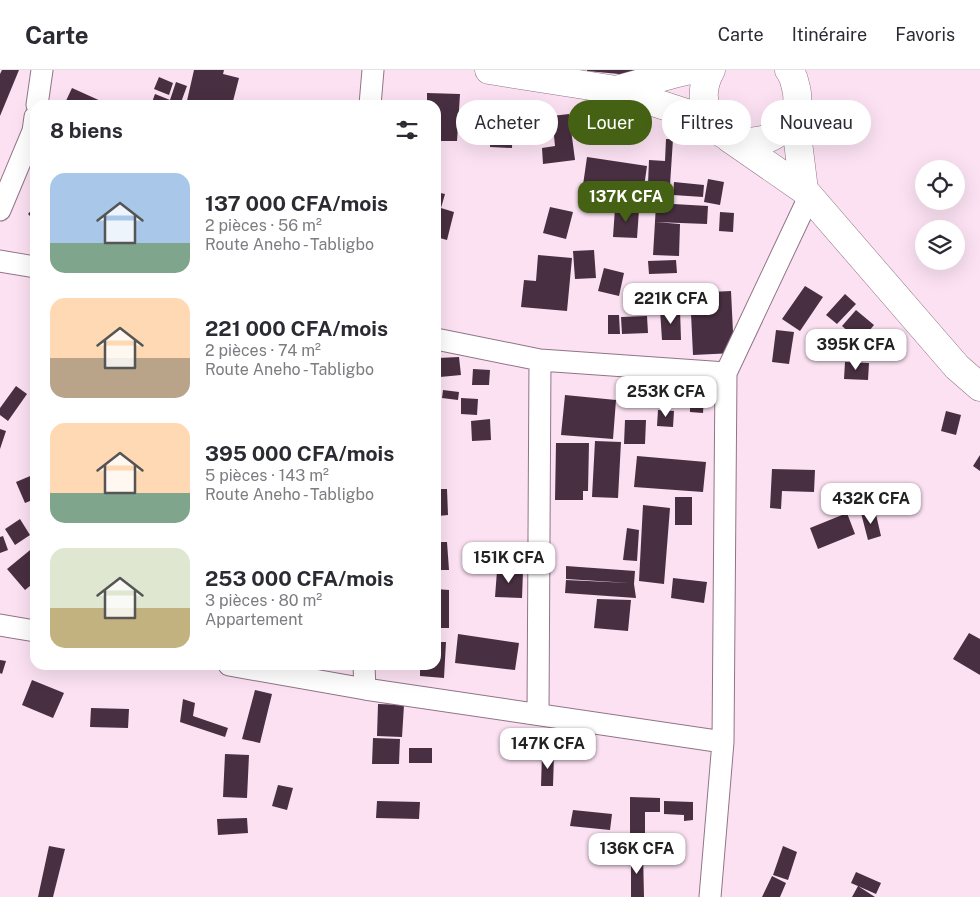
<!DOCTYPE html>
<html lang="fr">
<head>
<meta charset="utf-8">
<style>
	:root { --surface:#fff; --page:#f7f7f7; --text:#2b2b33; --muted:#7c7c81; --line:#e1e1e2; --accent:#446114 }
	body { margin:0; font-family:"Public Sans",sans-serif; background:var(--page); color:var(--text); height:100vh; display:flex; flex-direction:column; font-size:19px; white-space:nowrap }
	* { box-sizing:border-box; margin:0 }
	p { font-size:16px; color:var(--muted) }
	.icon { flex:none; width:28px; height:28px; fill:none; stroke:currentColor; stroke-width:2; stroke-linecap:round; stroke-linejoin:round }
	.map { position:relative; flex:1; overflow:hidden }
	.drawer { position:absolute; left:30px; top:30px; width:411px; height:570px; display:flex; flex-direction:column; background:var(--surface); border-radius:15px; box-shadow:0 5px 20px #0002 }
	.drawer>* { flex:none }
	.guide { position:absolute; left:456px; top:30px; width:449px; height:45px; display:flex; gap:10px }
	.fabs { position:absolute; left:915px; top:90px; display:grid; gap:10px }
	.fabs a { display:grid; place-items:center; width:50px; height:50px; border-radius:50%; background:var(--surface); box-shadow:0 5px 20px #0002; font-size:25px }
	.price { position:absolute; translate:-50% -42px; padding:0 11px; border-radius:10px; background:#fff; color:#222; font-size:16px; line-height:32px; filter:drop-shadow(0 1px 2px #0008) }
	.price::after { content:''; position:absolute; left:50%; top:30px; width:15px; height:11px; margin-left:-8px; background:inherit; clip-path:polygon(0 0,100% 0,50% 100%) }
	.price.selected { background:var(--accent); color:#fff }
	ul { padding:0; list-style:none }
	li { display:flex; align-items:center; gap:15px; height:125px; padding:0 20px }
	li span { display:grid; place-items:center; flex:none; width:140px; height:100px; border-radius:15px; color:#555 }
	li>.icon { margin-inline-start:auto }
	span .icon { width:60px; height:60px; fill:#fffc; stroke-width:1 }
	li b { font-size:21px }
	h2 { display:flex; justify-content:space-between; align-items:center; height:60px; padding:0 20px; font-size:21px }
	.pill { padding:0 18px; border-radius:22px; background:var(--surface); box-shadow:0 5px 20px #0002; font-size:18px; line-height:45px }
	.pill.selected { background:var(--accent); color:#fff }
	header { display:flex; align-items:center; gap:30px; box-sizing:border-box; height:70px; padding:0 25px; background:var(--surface); border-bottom:1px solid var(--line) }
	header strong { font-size:24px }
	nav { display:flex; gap:28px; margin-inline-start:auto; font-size:18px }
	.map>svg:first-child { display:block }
	.building { fill:#482f41 }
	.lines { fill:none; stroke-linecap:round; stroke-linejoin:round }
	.minor-casing { stroke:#917487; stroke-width:23 }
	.secondary-casing { stroke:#917487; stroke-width:29 }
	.minor { stroke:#fff; stroke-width:21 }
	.secondary { stroke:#fff; stroke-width:28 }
</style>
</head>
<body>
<header>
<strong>Carte</strong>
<nav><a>Carte</a><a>Itinéraire</a><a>Favoris</a></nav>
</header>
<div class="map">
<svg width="980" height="827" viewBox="0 0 980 827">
	<rect width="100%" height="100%" fill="#fbe1f2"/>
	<!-- building -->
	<path class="building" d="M2,0H19L0,46V4Z
		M194,0H224L223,4L239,8L232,35H186Z
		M587,0H652L651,7L587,1Z
		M159,7L173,13L169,25L154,19Z
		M176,12L187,16L180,35H151L155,24L170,30Z
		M72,18L103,32L102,35H64Z
		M427,23L460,24L457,71H436V35H427Z
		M569,44L575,90L543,94L542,78L555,76L552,46Z
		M491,54L513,55L512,78L490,77Z
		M666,69H673L670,115L648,114L649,90L665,91Z
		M587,87L647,96L643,124L583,115Z
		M708,109L724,112L720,135L704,132Z
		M674,112L704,115L703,127L673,125Z
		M436,122L445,124L441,138L454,142L447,170L436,167Z
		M656,133L708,136L707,154L655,152Z
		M35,136V151L28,144Z
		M550,137L573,142L566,169L543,163Z
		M615,138L639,140L637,168L613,167Z
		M720,142L734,143L733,162L719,161Z
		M655,152L680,154L679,186L653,185Z
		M594,180L596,208L575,209L573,181Z
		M538,185L572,188L567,241L521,237L524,210L536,211Z
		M676,190L677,203L649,204L648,191Z
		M604,198L624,203L619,226L598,221Z
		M805,216L823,227L800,261L782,249Z
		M731,221L734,283L693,285L690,223Z
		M845,224L856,234L837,254L826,245Z
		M680,239L681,270H662L660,240Z
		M856,240L874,255L860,272L842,256Z
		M608,245H619L620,264H608Z
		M647,246L648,263L622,264L621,247Z
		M776,260L794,262L789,294L772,292Z
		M459,287L461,305L440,307L438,288Z
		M845,292L869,293L868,310L844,309Z
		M473,299L490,300L489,315H472Z
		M16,316L27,324L8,351L0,345V338Z
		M443,320L459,322L458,330L442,328Z
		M565,325L616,330L613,369L561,365Z
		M461,328L478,329L477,345L461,344Z
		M690,328H704L703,343L690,342Z
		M658,340L674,341L673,357L657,356Z
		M946,341L961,345L956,365L941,361Z
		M490,349L491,370L472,371L471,351Z
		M625,350H646L645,374H624Z
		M0,359L6,361L0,379Z
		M595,371L621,372L618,428L592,427Z
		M556,373H589L588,421H583V430H555Z
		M980,385V401L973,396Z
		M637,386L706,392L703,422L634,417Z
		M772,399L815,400L814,422L782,421L781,439L770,438Z
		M35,404V429L25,433L16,412Z
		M438,419H447L448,445L438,446Z
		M675,427H692V455H675Z
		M643,435L670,438L664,514L639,511Z
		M875,440L881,466L868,470L861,443Z
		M847,443L855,464L818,479L810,458Z
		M20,449L30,465L15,475L5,459Z
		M627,458L639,460L637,491L623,490Z
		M3,466L8,480L0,483V467Z
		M436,472H447L449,500H436Z
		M35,476V512L25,520L7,499Z
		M566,496L635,501L634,514L636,528L565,523L566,510L630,513L566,509Z
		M497,501H523L522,528L495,527Z
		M673,508L707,512L704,533L671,528Z
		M436,519L449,520V558H436Z
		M597,529L631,530L628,561L594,558Z
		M969,563L980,569V605L953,589Z
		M458,564L519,573L515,600L455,593Z
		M436,572H446L444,608L420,606V595H436Z
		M0,590L6,591L2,604L0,603Z
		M32,610L64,623L53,648L22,635Z
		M255,620L272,624L260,673L242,669Z
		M183,629L195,633L193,646L228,658L225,667L180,652Z
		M378,634L404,635L402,667L377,666Z
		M91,638L129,639L128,658L90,657Z
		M373,668L400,669L399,694H372Z
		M409,678H432V693H409Z
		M225,684L249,685L247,728L223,727Z
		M542,684H554L553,716H541Z
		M278,715L293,718L287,740L272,736Z
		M630,727L660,728V742H645V768L630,767Z
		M377,731L420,732L419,749L376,748Z
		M664,731L693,732V750L684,751V745L664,744Z
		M573,740L612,744L610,760L570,756Z
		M247,748L248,763L218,765L217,749Z
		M49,776L65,779L53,827H38Z
		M783,776L797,782L788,810L773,805Z
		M631,783H643L644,827H631Z
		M856,802L881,813L876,824L851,813Z
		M772,806L786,813L780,827H762Z
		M858,816L875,827H852Z"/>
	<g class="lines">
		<!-- minor casing -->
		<g class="minor-casing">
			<path id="minor" d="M37,35L42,0
				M370,35L373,0
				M0,140L33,61L35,47
				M0,191L35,197
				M436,269L540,290L726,303
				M0,555L35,561
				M229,595L365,619L723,672
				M364,595L365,619
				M538,644L540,290
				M710,827L723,672L726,303L809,127"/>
		</g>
		<!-- secondary casing -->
		<g class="secondary-casing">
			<path id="secondary" d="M489,0L616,20L711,51
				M711,0C703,14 701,29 708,44C710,50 714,56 718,60C724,66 732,68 739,70C760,75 781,67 791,47C797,37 799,30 796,18C794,11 794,6 789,0
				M616,20L677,3L690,0
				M796,37L798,72L804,120
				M729,68L804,120L957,297L980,317"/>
		</g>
		<!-- minor -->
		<use href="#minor" class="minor"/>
		<!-- secondary -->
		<use href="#secondary" class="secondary"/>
	</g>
</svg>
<div class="fabs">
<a><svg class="icon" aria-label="locate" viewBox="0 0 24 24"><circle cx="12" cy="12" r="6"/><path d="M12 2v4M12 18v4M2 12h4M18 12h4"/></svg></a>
<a><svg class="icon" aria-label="layers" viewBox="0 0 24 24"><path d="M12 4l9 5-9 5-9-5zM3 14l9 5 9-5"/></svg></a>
</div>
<b class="price selected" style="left:626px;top:153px">137K CFA</b>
<b class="price" style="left:671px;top:255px">221K CFA</b>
<b class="price" style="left:856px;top:301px">395K CFA</b>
<b class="price" style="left:666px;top:348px">253K CFA</b>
<b class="price" style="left:871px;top:455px">432K CFA</b>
<b class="price" style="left:509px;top:514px">151K CFA</b>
<b class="price" style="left:548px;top:700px">147K CFA</b>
<b class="price" style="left:637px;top:805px">136K CFA</b>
<div class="guide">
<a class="pill">Acheter</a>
<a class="pill selected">Louer</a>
<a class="pill">Filtres</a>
<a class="pill">Nouveau</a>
</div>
<section class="drawer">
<h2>8 biens<svg class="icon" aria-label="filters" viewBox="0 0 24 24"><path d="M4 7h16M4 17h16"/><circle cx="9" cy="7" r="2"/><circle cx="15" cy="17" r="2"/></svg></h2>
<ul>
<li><span style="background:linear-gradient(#a9c7e8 70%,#7fa58c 0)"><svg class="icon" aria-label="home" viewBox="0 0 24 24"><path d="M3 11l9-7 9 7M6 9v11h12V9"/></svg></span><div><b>137 000 CFA/mois</b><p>2 pièces · 56 m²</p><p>Route Aneho - Tabligbo</p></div></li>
<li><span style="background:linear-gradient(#ffd9b3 60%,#b9a48a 0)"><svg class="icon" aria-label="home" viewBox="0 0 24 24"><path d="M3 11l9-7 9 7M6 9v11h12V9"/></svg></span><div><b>221 000 CFA/mois</b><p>2 pièces · 74 m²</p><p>Route Aneho - Tabligbo</p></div></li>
<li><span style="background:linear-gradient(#ffd9b3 70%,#7fa58c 0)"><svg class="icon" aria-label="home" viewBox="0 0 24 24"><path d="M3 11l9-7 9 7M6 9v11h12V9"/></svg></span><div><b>395 000 CFA/mois</b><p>5 pièces · 143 m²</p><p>Route Aneho - Tabligbo</p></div></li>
<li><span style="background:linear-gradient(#dfe7d0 60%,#c2b280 0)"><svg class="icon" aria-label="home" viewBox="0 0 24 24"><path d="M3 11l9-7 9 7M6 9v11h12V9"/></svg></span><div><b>253 000 CFA/mois</b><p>3 pièces · 80 m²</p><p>Appartement</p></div></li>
</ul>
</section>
</div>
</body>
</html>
